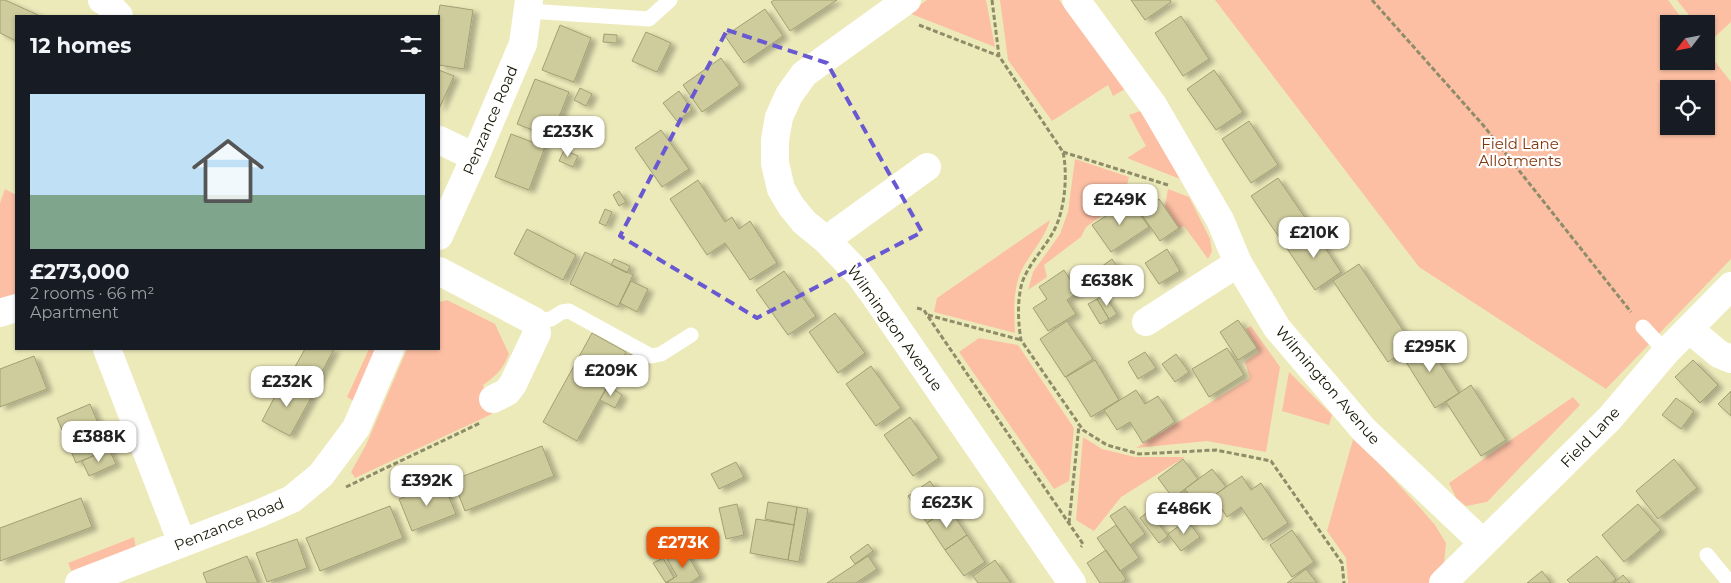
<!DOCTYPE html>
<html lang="en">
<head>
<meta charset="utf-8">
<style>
	:root { --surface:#171b24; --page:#20242c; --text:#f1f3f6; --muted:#9ea1a6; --line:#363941; --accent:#ea580c }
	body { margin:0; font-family:Montserrat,sans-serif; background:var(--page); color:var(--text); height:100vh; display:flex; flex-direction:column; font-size:19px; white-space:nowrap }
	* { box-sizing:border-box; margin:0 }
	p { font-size:16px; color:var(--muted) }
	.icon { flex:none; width:28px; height:28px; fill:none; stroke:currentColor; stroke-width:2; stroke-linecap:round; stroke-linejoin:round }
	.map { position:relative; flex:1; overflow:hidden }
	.panel { position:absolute; left:15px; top:15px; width:425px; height:335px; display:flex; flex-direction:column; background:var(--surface); border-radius:0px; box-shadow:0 1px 4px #0004 }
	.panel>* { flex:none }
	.needle { width:32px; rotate:238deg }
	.buttons { position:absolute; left:1660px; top:15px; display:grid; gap:10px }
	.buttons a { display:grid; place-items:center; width:55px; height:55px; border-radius:0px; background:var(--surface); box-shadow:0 1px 4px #0004; font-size:25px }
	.price { position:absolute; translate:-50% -42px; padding:0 11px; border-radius:10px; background:#fff; color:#222; font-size:16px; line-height:32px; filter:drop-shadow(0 1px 2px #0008) }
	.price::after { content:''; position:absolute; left:50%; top:30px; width:15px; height:11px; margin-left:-8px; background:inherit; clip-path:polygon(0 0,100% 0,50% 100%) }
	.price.on { background:var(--accent); color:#fff }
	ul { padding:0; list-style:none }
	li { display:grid; align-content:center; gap:10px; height:265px; padding:0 15px }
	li+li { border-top:1px solid var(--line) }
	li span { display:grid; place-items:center; height:155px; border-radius:0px; color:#555 }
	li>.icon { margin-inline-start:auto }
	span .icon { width:90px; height:90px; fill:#fffc; stroke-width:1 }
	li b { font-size:21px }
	h2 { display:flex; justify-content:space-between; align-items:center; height:60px; padding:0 15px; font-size:21px }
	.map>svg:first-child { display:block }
	.green { fill:#fcbfa4; fill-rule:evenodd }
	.building { fill:#cecb9c; stroke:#a29f72; filter:url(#shadow) }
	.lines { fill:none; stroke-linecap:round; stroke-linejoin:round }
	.path { stroke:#8e8c69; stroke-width:3; stroke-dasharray:5 2.5; stroke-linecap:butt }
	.service { stroke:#fff; stroke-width:15 }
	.minor { stroke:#fff; stroke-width:28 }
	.marked { fill:none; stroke:#6858d1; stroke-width:4; stroke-dasharray:10 6; stroke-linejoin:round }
	.labels { text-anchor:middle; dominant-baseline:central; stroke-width:4.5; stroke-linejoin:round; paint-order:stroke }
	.street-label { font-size:15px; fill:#161504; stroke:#fff }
	.park-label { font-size:15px; fill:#81360b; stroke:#fff }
</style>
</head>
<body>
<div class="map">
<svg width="1731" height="583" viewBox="0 0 1731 583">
	<defs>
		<filter id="shadow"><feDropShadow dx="5.5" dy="3" stdDeviation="2.5" flood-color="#0004"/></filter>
	</defs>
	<rect width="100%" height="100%" fill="#edeaba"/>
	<!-- green -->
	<path class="green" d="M927,0H986L995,47L909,13Z
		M1000,0H1059L1125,89L1113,96L1108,85L1052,121L1008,60Z
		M1215,0H1668L1686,24H1669V61H1706V50L1731,82V259L1606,389L1419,267ZM1669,89H1706V126H1669Z
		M1677,0H1731V22L1709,42L1706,38V24H1696Z
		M1140,111L1185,181L1127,158L1146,146L1129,115Z
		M1075,159L1129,177L1123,200L1086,227L1081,237L1044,265L1047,277L1028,290L1033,272L1060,234L1068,212Z
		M5,189L16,195V300L0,306V203Z
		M1168,189L1189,197L1210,239L1212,251L1208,259L1184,226L1179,229L1165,207Z
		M1050,220C1045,237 1034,249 1025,264C1012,285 1014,310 1015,333L934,312L937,298Z
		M447,300L495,324L509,354C502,370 497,375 483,385L492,414L355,478L351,472L366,445L407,349H439V302Z
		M1251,326L1280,367L1266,452L1207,441L1136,448L1250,378L1245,362L1259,352L1246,329Z
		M979,338L1018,345L1074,428L1069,481L1054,489L959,352Z
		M369,349H376L355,402L347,397Z
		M1289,372L1332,415L1329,425L1282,411Z
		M1573,397L1580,405L1487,502L1466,506L1456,498L1449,483Z
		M1354,436L1422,510L1435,525L1446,543L1444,563L1429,583H1348L1346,558L1327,531Z
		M1083,437L1102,449L1135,457H1185L1121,497L1094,531L1076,520Z
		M134,537L136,549L72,572L68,563Z"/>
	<!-- building -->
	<path class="building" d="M0,0H5L40,16H16V41L0,33Z
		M774,0H837L790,31L771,2Z
		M1131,0H1170L1171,2L1145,20Z
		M440,5L473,10L464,69L439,65L438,16Z
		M765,9L783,36L744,63L725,36Z
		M1181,16L1209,59L1183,76L1155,33Z
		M560,25L591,38L574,82L542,70Z
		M646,32L671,43L657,72L632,61Z
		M604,34L617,35V43L603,42Z
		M721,58L740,85L702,112L683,85Z
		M439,70L454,76L439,109Z
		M1214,70L1243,112L1216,130L1187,89Z
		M535,79L569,92L551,137L517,124Z
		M580,88L592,94L586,106L574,100Z
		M679,91L692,110L677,121L663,103Z
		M1249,121L1278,165L1251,183L1222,139Z
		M661,130L689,169L662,187L635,148Z
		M511,134L545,147L529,190L495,177Z
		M564,150L578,156L573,167L559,161Z
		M1278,178L1308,222L1281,240L1251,196Z
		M698,180L725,222L732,217L739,229L750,221L777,263L750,280L725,243L707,255L670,199Z
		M619,191L626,202L619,206L613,195Z
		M1159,199L1179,228L1160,241L1140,212Z
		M1130,200L1149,227L1111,252L1092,225Z
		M605,209L612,212L606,226L599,223Z
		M527,229L576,255L563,280L514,254Z
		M1313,229L1341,272L1315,290L1286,247Z
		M1167,249L1180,271L1159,284L1145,263Z
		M585,252L633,275L618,307L570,284Z
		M614,259L630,266L627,273L611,265Z
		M1112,259L1126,279L1108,292L1094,272Z
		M1359,264L1413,345L1388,362L1333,281Z
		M1064,270L1078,292L1067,300L1076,314L1048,331L1033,308L1047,299L1039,287Z
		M784,271L816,316L788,335L756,290Z
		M631,281L648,289L637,312L620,303Z
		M1104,294L1117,314L1109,319L1097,299Z
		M1097,299L1109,319L1100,324L1088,304Z
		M835,313L865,353L838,373L809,332Z
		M1238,320L1257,348L1238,360L1220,332Z
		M1067,321L1093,359L1065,377L1040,339Z
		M592,333L626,352L577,441L543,422Z
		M1425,339L1459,393L1435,408L1401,354Z
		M1227,348L1244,375L1209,397L1192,369Z
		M305,349H334L315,385L292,372Z
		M1145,352L1156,368L1138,379L1128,362Z
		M630,354L643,360L640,368L626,362Z
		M1176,354L1189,372L1175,382L1162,364Z
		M34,356L47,389L0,407V369Z
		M1095,360L1119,400L1091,417L1066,377Z
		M1693,360L1718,385L1700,403L1675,377Z
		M871,366L901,408L876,426L846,384Z
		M283,381L312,396L290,436L262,421Z
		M1471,385L1506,440L1481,456L1446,402Z
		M608,386L622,395L615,408L600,400Z
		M1136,390L1145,404L1158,396L1175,422L1143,443L1130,422L1117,430L1104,410Z
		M1731,391V416L1718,404Z
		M1676,398L1694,411L1681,429L1662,415Z
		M90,404L109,449L76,463L57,418Z
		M910,417L939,458L913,476L884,435Z
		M542,446L554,476L465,511L453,480Z
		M109,449L116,464L89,476L82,461Z
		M1183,459L1198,479L1173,498L1158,478Z
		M1674,459L1697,488L1658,519L1636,491Z
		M736,462L744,477L719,489L711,474Z
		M1212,469L1226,487L1198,507L1185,489Z
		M1242,476L1251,490L1261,483L1288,523L1263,540L1241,507L1227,517L1213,496Z
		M930,481L949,508L927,523L908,496Z
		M443,483L456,514L412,531L399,499Z
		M81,498L92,527L0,561V528Z
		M768,502L797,507L794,525L765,519Z
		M737,504L744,535L726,539L719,508Z
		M1638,504L1661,530L1624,562L1602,535Z
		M390,506L403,538L320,571L306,538Z
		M1125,506L1145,534L1130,545L1110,516Z
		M797,507L808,509L799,562L788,560Z
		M949,508L967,535L945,550L927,523Z
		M1149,511L1168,536L1159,543L1140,518Z
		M756,519L794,525L788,560L750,553Z
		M1187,520L1200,537L1181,551L1168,534Z
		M1116,525L1139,558L1120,571L1097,538Z
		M1292,530L1314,562L1292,577L1270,545Z
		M967,535L985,562L964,576L945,550Z
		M297,539L307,568L267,582L256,553Z
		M868,544L873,551L855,564L850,557Z
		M685,550L700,576L690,583H665L677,576L667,559Z
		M1106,550L1126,579L1121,583H1100L1087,563Z
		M247,556L258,583H207L203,573Z
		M868,556L877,569L856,583H827Z
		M1597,556L1616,579L1611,583H1570L1567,580Z
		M663,558L674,578L666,583L653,563Z
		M995,560L1011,583H978L973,576Z
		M1306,569L1317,583H1287Z
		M1542,571L1551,583H1527Z
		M1623,575L1630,583H1614Z"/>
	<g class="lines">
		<!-- path -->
		<path class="path" d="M992,0L999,56L1063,152C1068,175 1065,213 1052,234C1043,250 1028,265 1022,283C1017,301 1018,322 1021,340L1083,430L1107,445L1139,454L1216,450L1271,461L1342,563L1344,583
			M1372,0L1483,125L1631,312
			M919,25L999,56
			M1063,152L1168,185
			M917,308L924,310L927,315L1083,544L1081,547
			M928,315L1021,340
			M346,487L480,423
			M1069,523L1079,425"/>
		<!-- service -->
		<path class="service" d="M528,11L649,19L670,0
			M534,321L551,319L562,312L569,311L651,356L661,354L691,335
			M1643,327L1666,352
			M1707,555L1730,583"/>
		<!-- minor -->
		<path class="minor" d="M102,0L106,2L119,16
			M907,0L804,74L789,95L779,117L775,140V163L781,189L791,206L804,222L826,240L859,274L875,296L1072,583
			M1076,0L1153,105L1220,220L1238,263L1277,328L1364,430L1483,543
			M439,140L475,157
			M439,236L475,157L523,44L529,0
			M826,240L927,167
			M439,271L534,321L537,333L513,384L507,392L493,399
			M0,313L16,308
			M1146,322L1238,263
			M1689,329L1719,354L1731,359
			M107,349L182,543
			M79,583L258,514L292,499L321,475L356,428L390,349
			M1443,583L1610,418L1666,352L1731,286"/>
	</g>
	<!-- marked area -->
	<path class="marked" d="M727,30L827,63L922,232L757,318L620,236Z"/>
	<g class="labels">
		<!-- street labels -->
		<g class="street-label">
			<text transform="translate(490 120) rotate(-67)">Penzance Road</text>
			<text transform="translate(895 328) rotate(54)">Wilmington Avenue</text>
			<text transform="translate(1328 385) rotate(49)">Wilmington Avenue</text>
			<text transform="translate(1590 437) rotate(-46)">Field Lane</text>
			<text transform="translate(229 524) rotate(-22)">Penzance Road</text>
		</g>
		<!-- park labels -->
		<g class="park-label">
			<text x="1520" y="143">Field Lane<tspan x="1520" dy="17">Allotments</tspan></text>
		</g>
	</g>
</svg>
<div class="buttons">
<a><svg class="needle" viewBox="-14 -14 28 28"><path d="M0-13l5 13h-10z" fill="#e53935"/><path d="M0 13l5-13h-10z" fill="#9ea1a6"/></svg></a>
<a><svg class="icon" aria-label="locate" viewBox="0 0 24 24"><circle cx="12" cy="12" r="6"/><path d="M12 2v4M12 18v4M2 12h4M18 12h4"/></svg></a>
</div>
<b class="price" style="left:568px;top:158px">£233K</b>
<b class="price" style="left:1120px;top:226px">£249K</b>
<b class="price" style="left:1314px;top:259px">£210K</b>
<b class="price" style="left:1107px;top:307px">£638K</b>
<b class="price" style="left:1430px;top:373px">£295K</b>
<b class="price" style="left:611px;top:397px">£209K</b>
<b class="price" style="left:287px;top:408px">£232K</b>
<b class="price" style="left:99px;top:463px">£388K</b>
<b class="price" style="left:427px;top:507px">£392K</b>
<b class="price" style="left:947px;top:529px">£623K</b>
<b class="price" style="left:1184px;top:535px">£486K</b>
<b class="price on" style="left:683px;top:569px">£273K</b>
<section class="panel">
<h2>12 homes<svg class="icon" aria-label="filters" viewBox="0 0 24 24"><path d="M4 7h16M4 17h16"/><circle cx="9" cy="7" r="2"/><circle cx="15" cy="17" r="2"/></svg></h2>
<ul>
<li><span style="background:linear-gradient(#bfe0f5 65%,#7fa58c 0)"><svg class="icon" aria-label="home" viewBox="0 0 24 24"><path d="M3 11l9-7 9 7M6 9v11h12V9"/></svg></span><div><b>£273,000</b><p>2 rooms · 66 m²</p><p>Apartment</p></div></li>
</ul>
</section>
</div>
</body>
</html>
